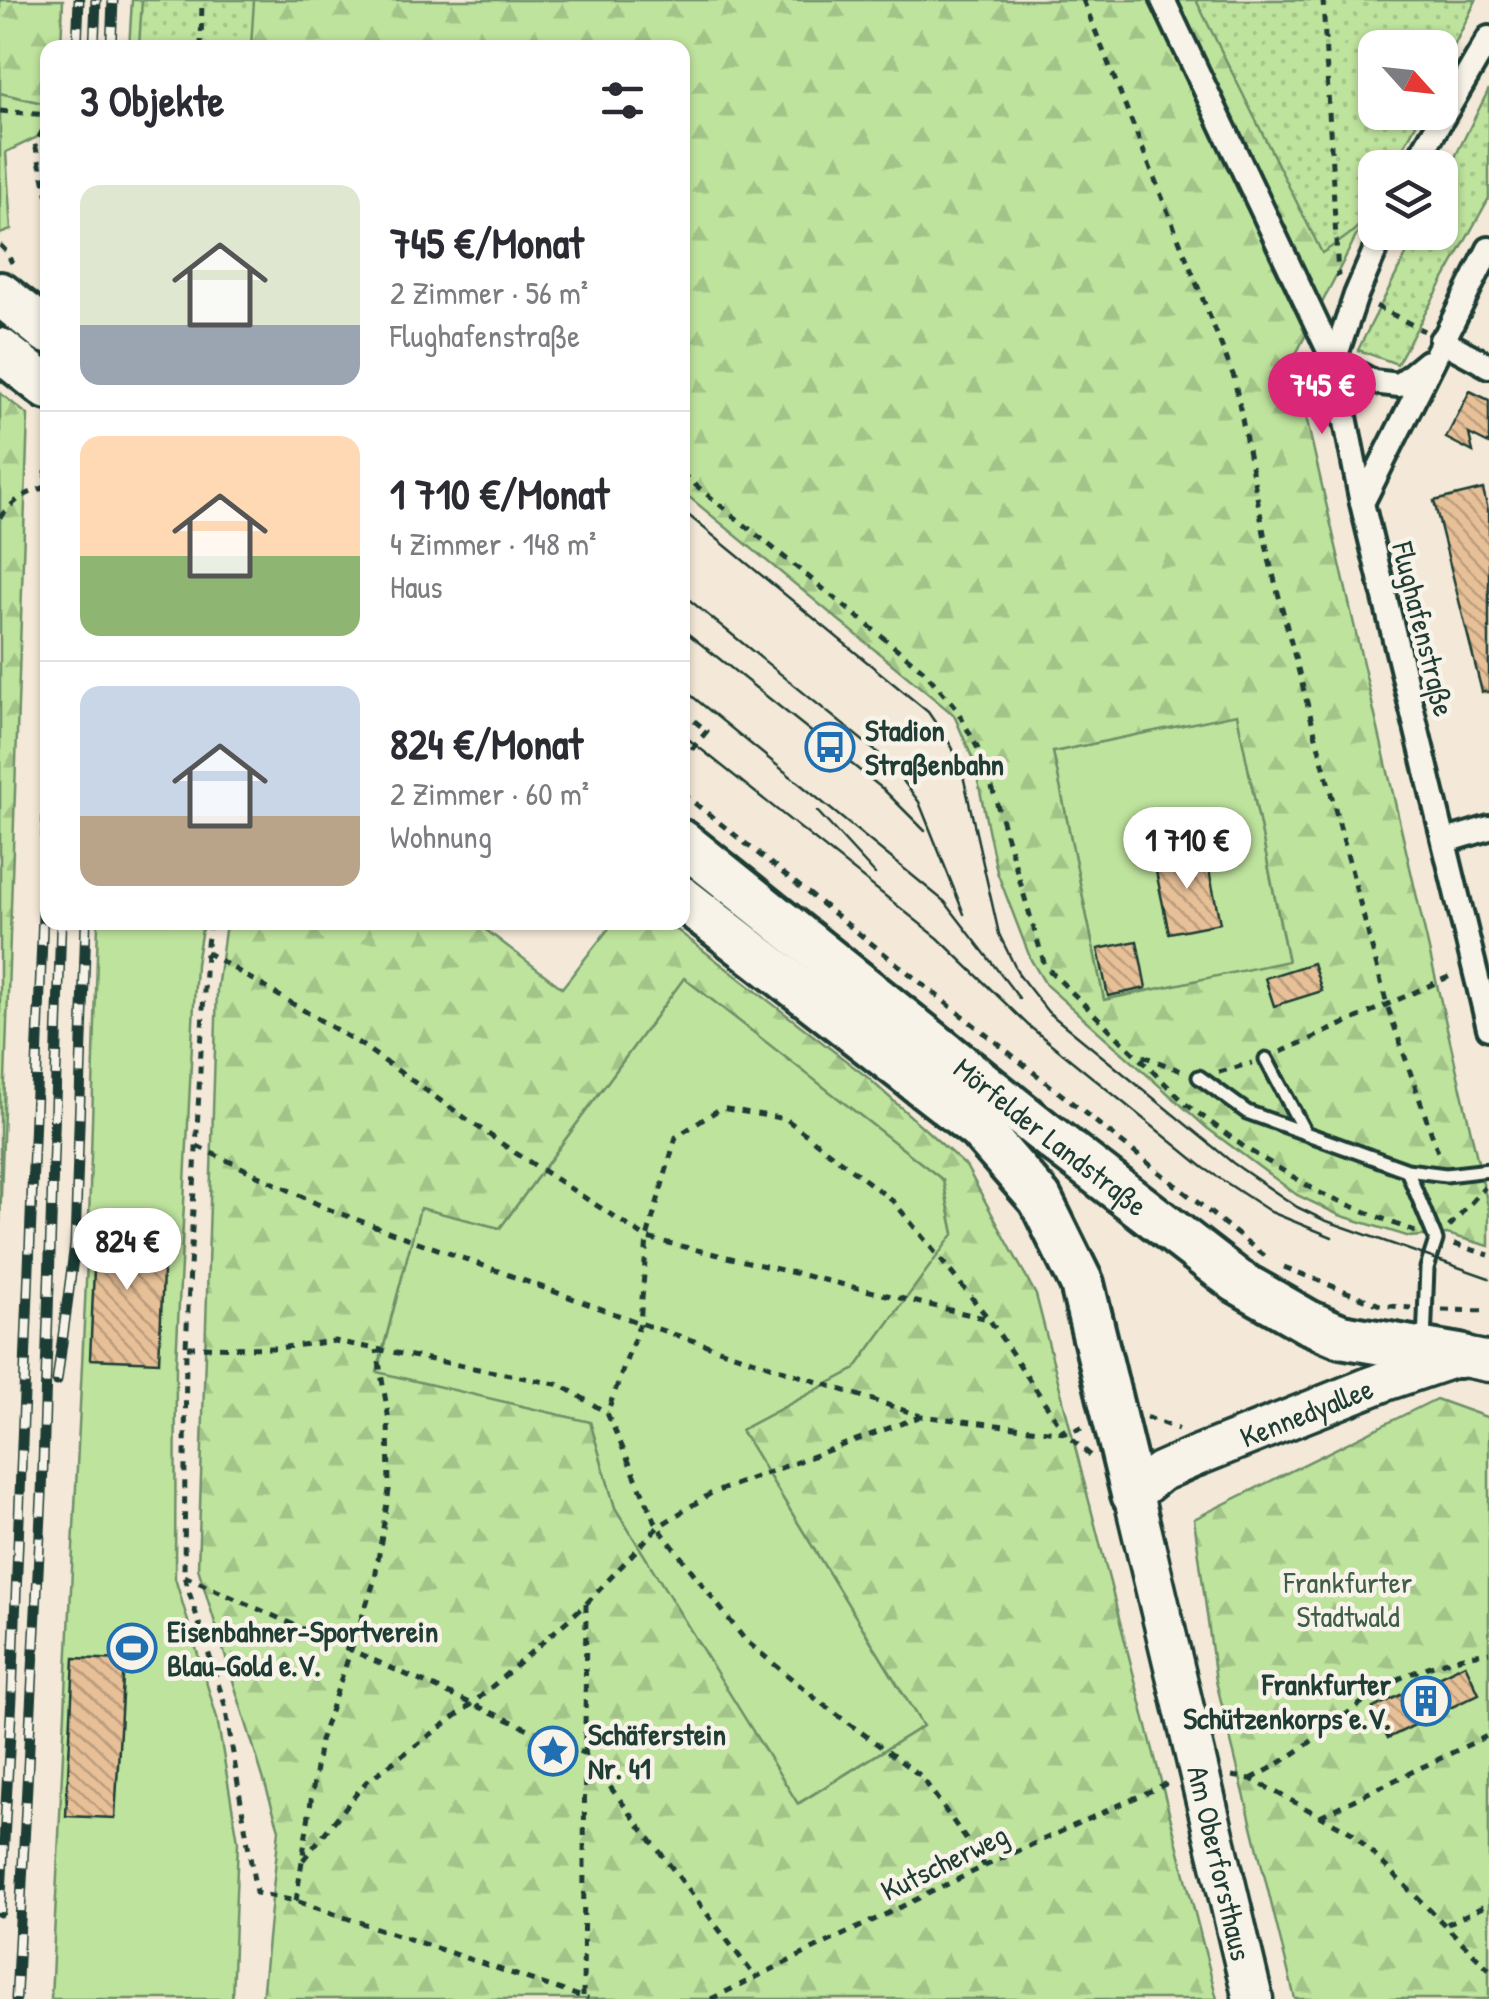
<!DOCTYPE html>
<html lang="de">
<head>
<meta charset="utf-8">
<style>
	:root { --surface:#fff; --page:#f2f2f3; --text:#2b2b33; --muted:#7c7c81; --line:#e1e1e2; --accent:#db2777 }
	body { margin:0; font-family:"Patrick Hand",sans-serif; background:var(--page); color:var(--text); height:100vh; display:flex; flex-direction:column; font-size:38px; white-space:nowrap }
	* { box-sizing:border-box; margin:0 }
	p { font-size:32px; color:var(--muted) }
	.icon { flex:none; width:55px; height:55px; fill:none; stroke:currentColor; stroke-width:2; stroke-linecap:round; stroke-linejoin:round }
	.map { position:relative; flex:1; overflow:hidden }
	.details { position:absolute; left:40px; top:40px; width:650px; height:890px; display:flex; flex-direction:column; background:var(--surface); border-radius:20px; box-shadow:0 2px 8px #0004 }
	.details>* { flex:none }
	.needle { width:65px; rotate:117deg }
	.fabs { position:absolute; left:1358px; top:30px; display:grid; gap:20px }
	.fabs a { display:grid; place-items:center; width:100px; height:100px; border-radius:20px; background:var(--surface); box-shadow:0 2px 8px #0004; font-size:50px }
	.price { position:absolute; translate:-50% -85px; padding:0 22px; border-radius:35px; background:#fff; color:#222; font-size:32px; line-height:65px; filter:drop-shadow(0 2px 5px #0008) }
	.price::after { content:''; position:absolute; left:50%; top:60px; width:30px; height:22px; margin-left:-15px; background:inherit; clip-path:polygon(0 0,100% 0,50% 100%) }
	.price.active { background:var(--accent); color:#fff }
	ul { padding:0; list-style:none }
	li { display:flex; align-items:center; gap:30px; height:250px; padding:0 40px }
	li+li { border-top:2px solid var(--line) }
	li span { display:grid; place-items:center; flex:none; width:280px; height:200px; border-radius:20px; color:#555 }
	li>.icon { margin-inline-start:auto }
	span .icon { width:120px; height:120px; fill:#fffc; stroke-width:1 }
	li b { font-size:42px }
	h2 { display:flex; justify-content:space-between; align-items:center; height:120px; padding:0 40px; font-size:42px }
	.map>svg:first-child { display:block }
	.green { fill:#bee39d; stroke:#6e9068; stroke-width:2.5 }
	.forest { fill:url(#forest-firs); stroke:#6e9068; stroke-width:2.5; fill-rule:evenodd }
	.park { fill:url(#park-dots); stroke:#6e9068; stroke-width:2.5 }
	.building { fill:url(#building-back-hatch); stroke:#1f3d34; stroke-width:2.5 }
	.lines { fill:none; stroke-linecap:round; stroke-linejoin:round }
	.lane-casing { stroke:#1f3d34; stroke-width:19 }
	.street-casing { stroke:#1f3d34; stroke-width:30 }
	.primary-casing { stroke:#1f3d34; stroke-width:45 }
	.highway-casing { stroke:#1f3d34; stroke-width:50 }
	.path { stroke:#1f3d34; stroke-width:5; stroke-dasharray:8 8; stroke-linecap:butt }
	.lane { stroke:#f7f3e8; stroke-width:11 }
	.street { stroke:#f7f3e8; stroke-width:22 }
	.primary { stroke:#f7f3e8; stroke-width:38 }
	.highway { stroke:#f7f3e8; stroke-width:42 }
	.tram { stroke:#1f3d34; stroke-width:2.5 }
	.rail-casing { stroke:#1f3d34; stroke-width:11 }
	.rail { stroke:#f7f3e8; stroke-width:8; stroke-dasharray:22; stroke-linecap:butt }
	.labels { text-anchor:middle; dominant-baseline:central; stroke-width:9; stroke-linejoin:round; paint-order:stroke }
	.street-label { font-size:30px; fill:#1f3d34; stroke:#f7f3e8 }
	.poi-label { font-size:30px; font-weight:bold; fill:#1f3d34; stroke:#f7f3e8; text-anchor:start }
	.park-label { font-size:30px; fill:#3f5e49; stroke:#f7f3e8 }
</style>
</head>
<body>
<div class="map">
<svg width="1489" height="1999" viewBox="0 0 1489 1999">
	<defs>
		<pattern id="forest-firs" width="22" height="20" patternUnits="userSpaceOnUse" patternTransform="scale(2.5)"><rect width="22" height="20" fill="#bee39d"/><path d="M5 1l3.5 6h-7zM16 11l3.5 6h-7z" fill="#a3c488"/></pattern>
		<pattern id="park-dots" width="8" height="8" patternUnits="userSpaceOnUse" patternTransform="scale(2.5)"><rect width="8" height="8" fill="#bee39d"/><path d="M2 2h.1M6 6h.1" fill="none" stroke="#a3c488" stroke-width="1.8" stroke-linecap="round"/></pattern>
		<pattern id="building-back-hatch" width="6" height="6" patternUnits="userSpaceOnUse" patternTransform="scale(2.5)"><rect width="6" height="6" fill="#e7c097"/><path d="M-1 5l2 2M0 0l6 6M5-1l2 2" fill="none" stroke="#bb9d7c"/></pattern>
	</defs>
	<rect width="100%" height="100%" fill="#f4e9d8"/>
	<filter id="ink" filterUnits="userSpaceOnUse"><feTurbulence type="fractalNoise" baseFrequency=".01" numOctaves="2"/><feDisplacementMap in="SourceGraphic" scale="20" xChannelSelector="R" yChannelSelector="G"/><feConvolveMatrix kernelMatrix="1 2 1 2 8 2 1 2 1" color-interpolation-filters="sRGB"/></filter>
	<g filter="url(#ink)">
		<!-- green -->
		<path class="green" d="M0,93L47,104L48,132L6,152L11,230L0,234Z
			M1237,713L1288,962L1104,1000L1053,752Z
			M98,923H203L196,964L176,1363L175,1578L217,1718L238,1841L232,1999H51L89,1221Z
			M684,978L943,1180L954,1234L854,1370L741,1430L923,1726L797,1804L615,1508L590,1422L377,1373L420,1207L500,1228Z"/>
		<!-- forest -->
		<path class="forest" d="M0,0H63L61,47L48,48L47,104L0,93Z
			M132,0H1476L1440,75V48H1375V112L1422,113L1393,167L1375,168V199L1293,360L1489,1210V1246L1447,1234L1410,1237L1339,1215L1297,1195L1207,1128L1046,985L1031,960L997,872L974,762L954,715L683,492L682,48H129ZM1237,714L1288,961L1104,1000L1053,752Z
			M0,393L28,415L0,1225Z
			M226,923H477L562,988L613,923H668L867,1077L966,1166L1036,1295L1217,1999H262L279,1829L198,1568L217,989ZM684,978L943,1180L954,1233L854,1370L741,1430L923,1726L798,1804L615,1508L590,1422L377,1372L420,1208L500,1228Z
			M1436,1399L1489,1418V1999H1295L1216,1681L1194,1519Z"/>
		<!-- park -->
		<path class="park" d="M142,0H254L251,47H139Z
			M1196,0H1476L1440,75V48H1375V112L1422,113L1393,167L1375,168C1375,218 1363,227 1322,253Z
			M1489,89V198L1397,364L1358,350L1417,233L1440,232V187Z"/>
		<!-- building -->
		<path class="building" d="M1470,391L1489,400V444L1469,434L1473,452L1446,438Z
			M1483,489L1489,514V692H1482L1434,501Z
			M1205,851L1220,923L1169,933L1154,862Z
			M1137,941L1146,988L1108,996L1098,949Z
			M1313,963L1322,991L1274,1006L1265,978Z
			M96,1224L165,1227L159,1362L90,1359Z
			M74,1658L124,1660L115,1818L66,1816Z
			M1465,1664L1479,1694L1388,1738L1373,1708Z"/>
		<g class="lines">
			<!-- lane casing -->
			<g class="lane-casing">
				<path id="lane" d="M1266,1059L1305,1133L1407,1170L1446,1175L1489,1170
					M1199,1077L1247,1112L1305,1133
					M1407,1170L1436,1240L1427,1268L1424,1343"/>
			</g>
			<!-- street casing -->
			<g class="street-casing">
				<path id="street" d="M1163,0L1334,361L1362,503L1489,1028
					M1413,168L1489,38
					M1441,340L1489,366
					M1334,361L1356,295L1383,232
					M1334,361L1373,382L1399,385L1427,362
					M1362,503L1489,249
					M1446,841L1489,828"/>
			</g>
			<!-- primary casing -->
			<g class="primary-casing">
				<g id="primary">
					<path id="s1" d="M1253,1999L1133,1494L1160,1472L1194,1457L1385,1381L1459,1356L1489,1362"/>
				</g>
			</g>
			<!-- highway casing -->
			<g class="highway-casing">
				<g id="highway">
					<path d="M0,294L48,332"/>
					<path d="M0,350L48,388"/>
					<path id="s2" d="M682,842L1041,1130L1237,1281L1308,1322L1341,1336L1459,1356"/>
					<path d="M682,898L979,1129L1040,1199L1082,1284L1133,1494"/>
				</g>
			</g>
			<!-- path -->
			<path class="path" d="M1083,0L1234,377L1269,559L1387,1005L1440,1158
				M1323,0L1338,277
				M201,48L202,0
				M0,111L48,115
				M46,115L43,130L35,144L48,197
				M0,245L6,251L12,263
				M1376,306L1424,331
				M682,474L923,670L956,708L984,760L1045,966L1187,1105L1247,1149L1320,1193L1415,1232
				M0,517C13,502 24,493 44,488L48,457
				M682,711L707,731L682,761
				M682,793L1266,1257
				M210,922L206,952L186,1347L184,1576L225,1705L256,1893L296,1901L588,1999
				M206,952L360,1044L508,1148L647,1238L988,1319
				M1281,1052L1453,975
				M1143,1056L1184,1072
				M1219,1072L1252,1063
				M197,1146L328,1209L640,1323L921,1416L1065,1433L1090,1455
				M1449,1227L1485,1187
				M1454,1244L1489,1255
				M1284,1267L1380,1305L1411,1308
				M1442,1310L1489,1311
				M187,1347L276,1348L335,1341L561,1385L607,1413
				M1146,1417L1178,1429
				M184,1576L585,1754L756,1978
				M1232,1776L1251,1779L1352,1833L1489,1969
				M1251,1779C1304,1753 1338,1717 1386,1686C1411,1670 1459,1656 1489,1652
				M1320,1816L1489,1735
				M303,1860L366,1782L471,1705L586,1604L658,1527L710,1494L919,1417
				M985,1866L921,1776L821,1703L745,1640L658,1527L607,1413L640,1323L647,1238L676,1137L721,1108L786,1119L894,1202L989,1319L1065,1433L1082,1428
				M296,1901L320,1741L375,1579L389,1490L388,1414L377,1350
				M1447,1924L1489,1904
				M583,1996L586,1604
				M711,1999L985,1866L1170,1782"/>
			<!-- lane -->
			<use href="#lane" class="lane"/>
			<!-- street -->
			<use href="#street" class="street"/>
			<!-- primary -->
			<use href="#primary" class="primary"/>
			<!-- highway -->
			<use href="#highway" class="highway"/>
			<!-- tram -->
			<path class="tram" d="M682,510L928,712L952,747L962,771L999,934L1019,975L1048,1012L1233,1163L1297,1207L1324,1220L1489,1278
				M682,594L889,762L919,802L964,914
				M682,629L883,789L925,831
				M682,688L945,902L1019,998
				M682,734L938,938L1029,1026L1204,1168L1271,1212L1332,1237
				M817,811L875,874"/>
			<!-- rail casing -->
			<g class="rail-casing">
				<path id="rail" d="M77,48L79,0
					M94,48L96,0
					M111,48L113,0
					M57,1381L75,1244L86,922
					M0,1912L12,1697L48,787
					M16,1999L42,1495L61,922"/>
			</g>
			<!-- rail -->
			<use href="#rail" class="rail"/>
		</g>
	</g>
	<!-- icons -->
	<defs>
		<g id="bus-ring" transform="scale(2.5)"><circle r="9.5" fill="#f7f3e8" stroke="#1f6fb2" stroke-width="1.5"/><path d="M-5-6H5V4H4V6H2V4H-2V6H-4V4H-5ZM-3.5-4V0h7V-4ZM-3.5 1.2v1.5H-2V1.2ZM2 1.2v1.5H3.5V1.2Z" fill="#1f6fb2"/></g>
		<g id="stadium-ring" transform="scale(2.5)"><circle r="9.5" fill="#f7f3e8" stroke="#1f6fb2" stroke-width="1.5"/><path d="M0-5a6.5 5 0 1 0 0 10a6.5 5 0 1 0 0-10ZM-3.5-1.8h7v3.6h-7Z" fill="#1f6fb2"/></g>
		<g id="building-ring" transform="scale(2.5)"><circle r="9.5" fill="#f7f3e8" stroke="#1f6fb2" stroke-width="1.5"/><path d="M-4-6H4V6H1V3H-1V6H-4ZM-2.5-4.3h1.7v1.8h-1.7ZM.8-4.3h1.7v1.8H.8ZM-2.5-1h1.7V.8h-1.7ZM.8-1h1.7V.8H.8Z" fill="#1f6fb2"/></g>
		<g id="sight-ring" transform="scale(2.5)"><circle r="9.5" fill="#f7f3e8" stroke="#1f6fb2" stroke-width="1.5"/><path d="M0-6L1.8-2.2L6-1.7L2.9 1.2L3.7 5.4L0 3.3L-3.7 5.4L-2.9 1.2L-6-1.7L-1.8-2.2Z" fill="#1f6fb2"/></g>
	</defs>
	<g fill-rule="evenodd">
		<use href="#bus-ring" x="830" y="747"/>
		<use href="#stadium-ring" x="132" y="1648"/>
		<use href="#building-ring" x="1426" y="1701"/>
		<use href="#sight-ring" x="553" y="1751"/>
	</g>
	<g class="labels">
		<!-- street labels -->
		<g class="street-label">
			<text transform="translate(1424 629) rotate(76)">Flughafenstraße</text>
			<text stroke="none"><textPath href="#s2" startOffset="472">Mörfelder Landstraße</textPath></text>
			<text stroke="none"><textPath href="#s1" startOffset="712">Kennedyallee</textPath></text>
			<text transform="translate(944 1862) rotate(-26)">Kutscherweg</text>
			<text transform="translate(1220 1863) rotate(77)">Am Oberforsthaus</text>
		</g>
		<!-- poi labels -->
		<g class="poi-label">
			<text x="865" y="730">Stadion<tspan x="865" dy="34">Straßenbahn</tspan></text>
			<text x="167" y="1631">Eisenbahner-Sportverein<tspan x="167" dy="34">Blau-Gold e.V.</tspan></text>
			<text x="1391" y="1684" text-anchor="end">Frankfurter<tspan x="1391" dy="34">Schützenkorps e.V.</tspan></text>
			<text x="588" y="1734">Schäferstein<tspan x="588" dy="34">Nr. 41</tspan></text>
		</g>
		<!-- park labels -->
		<g class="park-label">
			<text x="1348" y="1582">Frankfurter<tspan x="1348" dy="34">Stadtwald</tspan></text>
		</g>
	</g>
</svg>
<div class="fabs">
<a><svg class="needle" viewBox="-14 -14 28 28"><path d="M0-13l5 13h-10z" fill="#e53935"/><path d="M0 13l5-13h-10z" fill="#7c7c81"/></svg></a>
<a><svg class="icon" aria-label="layers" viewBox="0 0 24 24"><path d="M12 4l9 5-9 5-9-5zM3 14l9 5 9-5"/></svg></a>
</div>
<b class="price active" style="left:1322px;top:437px">745 €</b>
<b class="price" style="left:1187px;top:892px">1 710 €</b>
<b class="price" style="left:127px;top:1293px">824 €</b>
<section class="details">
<h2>3 Objekte<svg class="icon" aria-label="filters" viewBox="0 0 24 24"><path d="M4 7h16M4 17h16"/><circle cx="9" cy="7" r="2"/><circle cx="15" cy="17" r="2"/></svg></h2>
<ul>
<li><span style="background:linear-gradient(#dfe7d0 70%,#9aa5b1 0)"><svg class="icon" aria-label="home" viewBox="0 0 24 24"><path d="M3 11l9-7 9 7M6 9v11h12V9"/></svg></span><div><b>745 €/Monat</b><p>2 Zimmer · 56 m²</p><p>Flughafenstraße</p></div></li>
<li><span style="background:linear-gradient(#ffd9b3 60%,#8fb573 0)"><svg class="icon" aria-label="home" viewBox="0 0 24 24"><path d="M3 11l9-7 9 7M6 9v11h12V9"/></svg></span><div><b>1 710 €/Monat</b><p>4 Zimmer · 148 m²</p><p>Haus</p></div></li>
<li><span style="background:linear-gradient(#c9d6e8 65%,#b9a48a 0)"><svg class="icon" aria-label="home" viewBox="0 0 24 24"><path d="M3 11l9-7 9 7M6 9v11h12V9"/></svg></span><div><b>824 €/Monat</b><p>2 Zimmer · 60 m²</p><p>Wohnung</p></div></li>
</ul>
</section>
</div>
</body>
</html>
